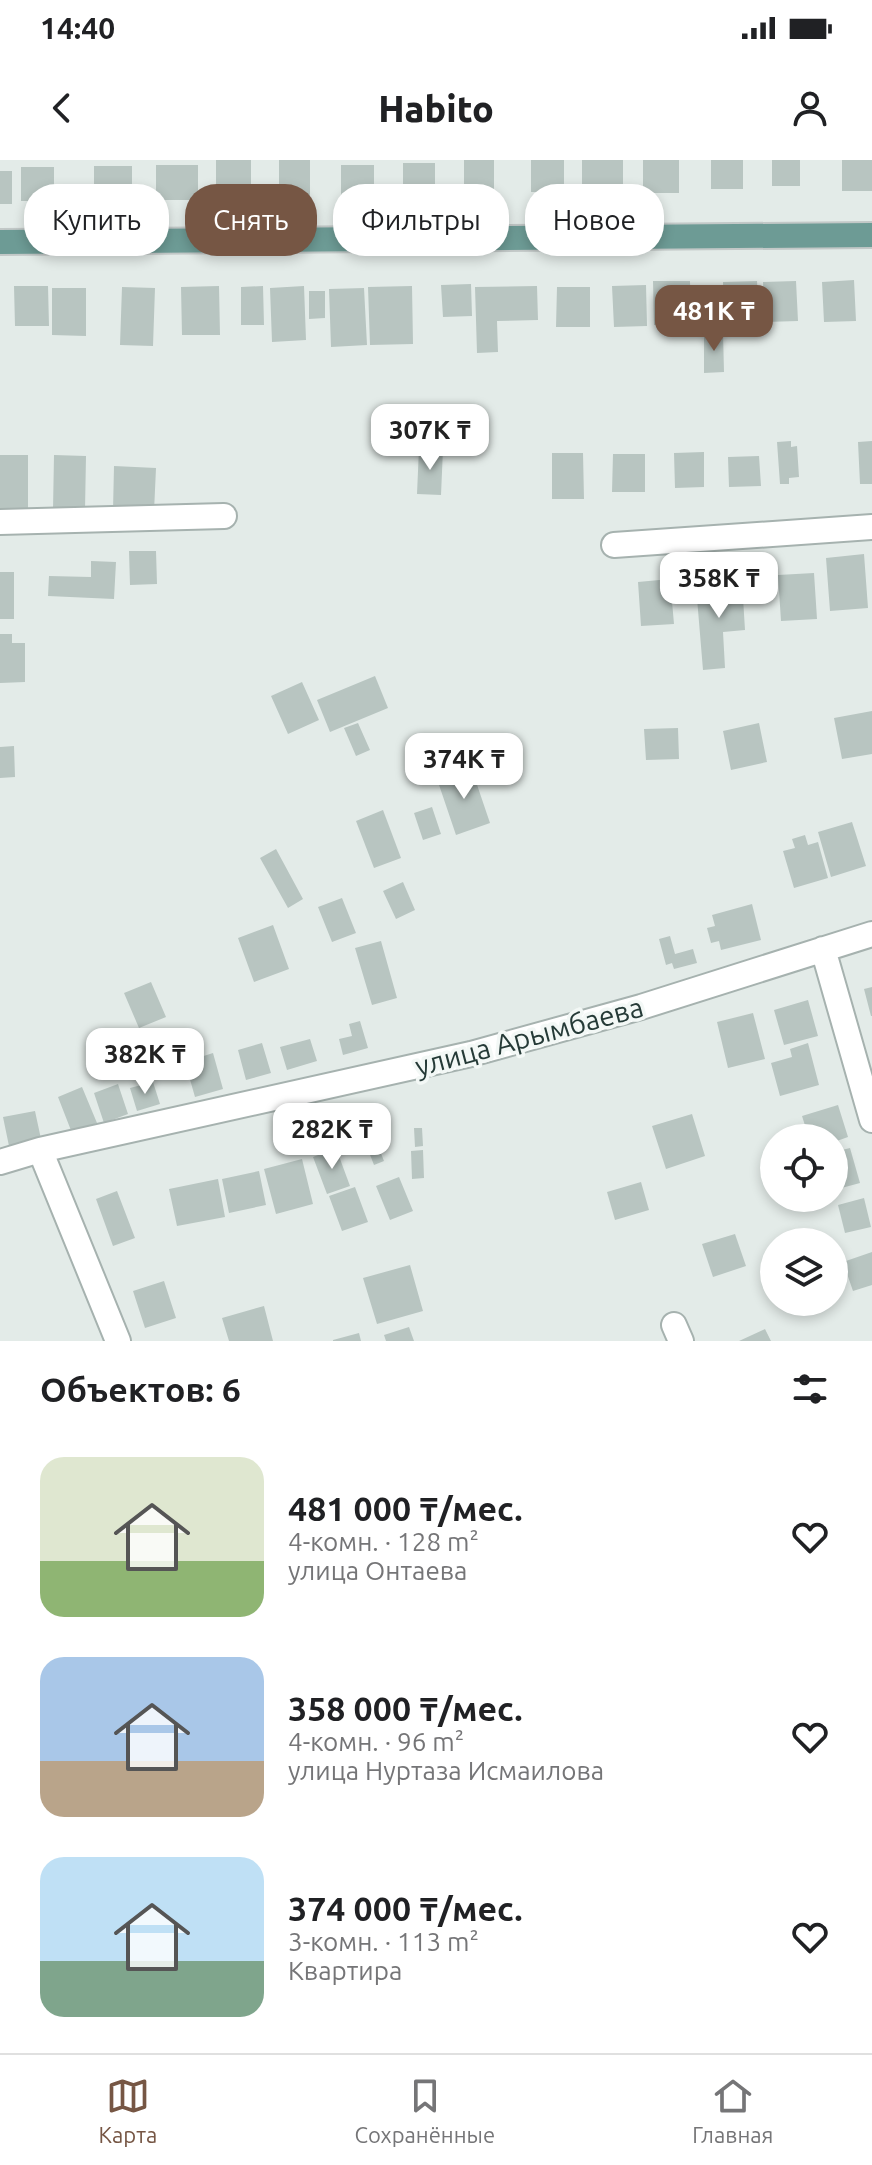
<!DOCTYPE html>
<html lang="ru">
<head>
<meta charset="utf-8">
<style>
	:root { --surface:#fff; --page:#f6f6f6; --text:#202124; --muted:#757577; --line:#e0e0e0; --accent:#765644 }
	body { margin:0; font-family:Ubuntu,sans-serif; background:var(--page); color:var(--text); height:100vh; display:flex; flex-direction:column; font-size:30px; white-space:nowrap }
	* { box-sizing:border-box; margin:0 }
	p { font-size:26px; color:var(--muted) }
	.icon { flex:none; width:44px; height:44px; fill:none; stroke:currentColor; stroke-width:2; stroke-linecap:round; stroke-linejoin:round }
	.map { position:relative; height:1181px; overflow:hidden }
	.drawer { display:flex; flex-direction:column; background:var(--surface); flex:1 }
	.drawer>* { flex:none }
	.hud { position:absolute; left:24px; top:24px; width:824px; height:72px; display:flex; gap:16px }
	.buttons { position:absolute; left:760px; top:964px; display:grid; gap:16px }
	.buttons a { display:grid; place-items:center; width:88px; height:88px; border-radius:50%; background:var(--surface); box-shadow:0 4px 12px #0003; font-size:40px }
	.price { position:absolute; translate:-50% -68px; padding:0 18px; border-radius:16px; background:#fff; color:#222; font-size:26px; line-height:52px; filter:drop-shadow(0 2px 4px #0008) }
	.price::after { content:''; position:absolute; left:50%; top:48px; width:24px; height:18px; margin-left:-12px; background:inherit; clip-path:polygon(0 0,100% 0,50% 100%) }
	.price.active { background:var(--accent); color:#fff }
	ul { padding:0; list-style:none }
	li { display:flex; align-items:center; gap:24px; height:200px; padding:0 40px }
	li span { display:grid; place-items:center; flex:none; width:224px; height:160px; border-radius:24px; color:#555 }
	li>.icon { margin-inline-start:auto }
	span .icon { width:96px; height:96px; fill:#fffc; stroke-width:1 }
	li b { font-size:34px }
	h2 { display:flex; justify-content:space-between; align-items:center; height:96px; padding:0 40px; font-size:34px }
	.chip { padding:0 28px; border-radius:32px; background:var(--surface); box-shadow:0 4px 12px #0003; font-size:28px; line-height:72px }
	.chip.active { background:var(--accent); color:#fff }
	.status { display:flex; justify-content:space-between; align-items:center; height:56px; padding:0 40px; background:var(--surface); direction:ltr }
	.status svg { height:22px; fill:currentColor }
	header { display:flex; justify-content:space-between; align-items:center; height:104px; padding:0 40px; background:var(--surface); font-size:36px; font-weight:800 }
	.dock { display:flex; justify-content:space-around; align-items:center; height:112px; border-top:2px solid var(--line); background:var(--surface); font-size:22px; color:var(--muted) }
	.dock a { display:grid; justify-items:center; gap:4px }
	.dock .active { color:var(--accent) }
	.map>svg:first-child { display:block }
	.building { fill:#b8c5c1 }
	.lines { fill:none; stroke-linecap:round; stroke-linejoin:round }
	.minor-casing { stroke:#a6b2af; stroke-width:28 }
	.major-casing { stroke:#c2c8c7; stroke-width:28 }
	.minor { stroke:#fff; stroke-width:24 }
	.major { stroke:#6d9b95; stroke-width:24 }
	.labels { text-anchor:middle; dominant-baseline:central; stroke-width:7; stroke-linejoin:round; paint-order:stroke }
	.street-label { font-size:28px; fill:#253a37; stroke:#f3f8f6 }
</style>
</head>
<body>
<div class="status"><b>14:40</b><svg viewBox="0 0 49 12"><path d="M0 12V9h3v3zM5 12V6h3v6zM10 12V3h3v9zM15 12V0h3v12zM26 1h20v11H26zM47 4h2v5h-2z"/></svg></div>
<header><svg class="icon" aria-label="back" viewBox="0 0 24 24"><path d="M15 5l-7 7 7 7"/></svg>Habito<svg class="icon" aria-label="person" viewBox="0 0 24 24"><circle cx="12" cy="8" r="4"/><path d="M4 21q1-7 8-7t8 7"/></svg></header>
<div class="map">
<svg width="872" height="1181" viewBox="0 0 872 1181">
	<rect width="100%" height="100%" fill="#e3ebe8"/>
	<!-- building -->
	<path class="building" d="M216,0H251V43H216Z
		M279,0H310V42H279Z
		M464,0H494V39H464Z
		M531,0H564V32H531Z
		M582,0H623V35H582Z
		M643,0H679V33H643Z
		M711,0H743V29H711Z
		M772,0H800V26H772Z
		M842,0H872V31H842Z
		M403,3H435V37H403Z
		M156,5H198V40H156Z
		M341,5H374V40H341Z
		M94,6H132V40H94Z
		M21,7H54V41H21Z
		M0,11H12V44H0Z
		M854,120L856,161L824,162L822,122Z
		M653,121H690L691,165H654Z
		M757,121L759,157L724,159L723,122Z
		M796,121L798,161L765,162L763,122Z
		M471,124L472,156L443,157L441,125Z
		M646,125L647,166L614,167L612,126Z
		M14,126H48L49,166H15Z
		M219,126L220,175H182L181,127Z
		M263,126L264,165H241V127Z
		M304,126L306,180L272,182L270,128Z
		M412,126L413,184L370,185L368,127Z
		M537,126L538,160L497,161L498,192L477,193L475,127Z
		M122,127L155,128L153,186L120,185Z
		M557,127H590V167H556Z
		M52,128H86V176L52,175Z
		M364,128L367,185L331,187L329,129Z
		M309,131H325V158L309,159Z
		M704,173H723L724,212L704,213Z
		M791,281V287L797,286L799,317L789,318V324H780L777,282Z
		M872,281V324H860L858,282Z
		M419,288L443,289L441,335L417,334Z
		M704,292V327L675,328L674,293Z
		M552,293H583L584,339H552Z
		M613,294H645V332H612Z
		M0,295H28V349H0Z
		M54,295L86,296L85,350H53Z
		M759,296L761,326L729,327L728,297Z
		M114,306L156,308L154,352L113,351Z
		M129,391H156L157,424L130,425Z
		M864,394L868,448L830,451L826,398Z
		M91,401L116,402L114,439L48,436L49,416L91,417Z
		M0,412H14V459H0Z
		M814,413L817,459L781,461L778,415Z
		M670,419L674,464L641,466L638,422Z
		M742,422L745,470L723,472L725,508L703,510L696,426Z
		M0,474H12V483H25V522L0,523Z
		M375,516L388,548L330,572L317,540Z
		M302,522L319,560L288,574L271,536Z
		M872,551V594L842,599L834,558Z
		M358,563L370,590L356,596L344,568Z
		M759,563L767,602L731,610L723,571Z
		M678,568L679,599L646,600L644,569Z
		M14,586L15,617L0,618V587Z
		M471,607L490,663L456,675L437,619Z
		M432,647L441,674L423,680L414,653Z
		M383,650L401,698L374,708L356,661Z
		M852,662L866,706L831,717L818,672Z
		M805,675L808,685L818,682L828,718L794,728L783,691L795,688L792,679Z
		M276,689L303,739L288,748L260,698Z
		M403,722L415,750L396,759L383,731Z
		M342,738L356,773L332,782L318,747Z
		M752,744L761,780L721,790L719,781L711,783L707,768L715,766L712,755Z
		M273,765L289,809L254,822L238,778Z
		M670,776L675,794L693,789L697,803L674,809L672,803L666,805L659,779Z
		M381,781L397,838L372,845L355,788Z
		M151,822L166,857L139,868L124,833Z
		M872,827V856H871L864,829Z
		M808,840L818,876L784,885L774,850Z
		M753,853L765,899L728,908L717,862Z
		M360,861L368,888L343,895L339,879L352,876L349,864Z
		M310,879L317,901L287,910L280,887Z
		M262,883L271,913L246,920L238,890Z
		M808,883L819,925L780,936L771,903L792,897L790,889Z
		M213,893L223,929L195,937L185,902Z
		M153,922L160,944L137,951L130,928Z
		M118,924L128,954L104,963L94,933Z
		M82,927L97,963L72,973L58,937Z
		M838,945L848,977L834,982V978H809L802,956Z
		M35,951L41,979L9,986L3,957Z
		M692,954L705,996L666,1009L652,966Z
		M414,968H422L423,986L415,987Z
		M375,978L384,1001L374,1005L365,982Z
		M336,988L350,1026L327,1034L313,997Z
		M850,988L860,1023L834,1030V992Z
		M423,990L424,1018L412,1019L411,991Z
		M302,999L313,1044L276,1054L264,1009Z
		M259,1011L266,1045L229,1053L222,1019Z
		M399,1017L413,1051L390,1060L376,1026Z
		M218,1019L225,1057L177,1066L169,1029Z
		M641,1022L649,1050L615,1060L607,1032Z
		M355,1027L368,1062L342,1071L329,1036Z
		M117,1031L135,1078L113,1086L96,1039Z
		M864,1038L871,1067L845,1073L838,1045Z
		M735,1074L746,1106L713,1117L702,1084Z
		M872,1092V1125L853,1131L843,1102Z
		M410,1105L423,1151L377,1164L363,1118Z
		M164,1121L176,1158L145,1168L133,1131Z
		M264,1146L273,1181H229L222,1158Z
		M409,1167L414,1181H386L384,1175Z
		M765,1169L771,1181H739Z
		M359,1173L361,1181H333V1180Z"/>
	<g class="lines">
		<!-- minor casing -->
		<g class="minor-casing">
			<path id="minor" d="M0,362L224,356
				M614,385L872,367
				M823,789L872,960
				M40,990L118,1181
				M0,1002L40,990L471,894L641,847L872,774
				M674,1165L681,1181"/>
		</g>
		<!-- major casing -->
		<g class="major-casing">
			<path id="major" d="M0,82L872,75"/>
		</g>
		<!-- minor -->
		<use href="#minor" class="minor"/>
		<!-- major -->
		<use href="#major" class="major"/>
	</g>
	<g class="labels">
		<!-- street labels -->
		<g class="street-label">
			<text transform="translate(529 876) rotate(-15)">улица Арымбаева</text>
		</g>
	</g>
</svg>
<div class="buttons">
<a><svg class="icon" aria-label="locate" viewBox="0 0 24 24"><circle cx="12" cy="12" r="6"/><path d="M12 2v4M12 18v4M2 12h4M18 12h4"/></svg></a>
<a><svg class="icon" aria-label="layers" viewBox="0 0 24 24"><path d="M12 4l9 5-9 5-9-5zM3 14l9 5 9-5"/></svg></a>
</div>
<b class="price active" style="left:714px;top:193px">481K ₸</b>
<b class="price" style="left:430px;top:312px">307K ₸</b>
<b class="price" style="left:719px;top:460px">358K ₸</b>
<b class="price" style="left:464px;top:641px">374K ₸</b>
<b class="price" style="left:145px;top:936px">382K ₸</b>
<b class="price" style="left:332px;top:1011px">282K ₸</b>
<div class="hud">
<a class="chip">Купить</a>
<a class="chip active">Снять</a>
<a class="chip">Фильтры</a>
<a class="chip">Новое</a>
</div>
</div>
<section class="drawer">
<h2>Объектов: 6<svg class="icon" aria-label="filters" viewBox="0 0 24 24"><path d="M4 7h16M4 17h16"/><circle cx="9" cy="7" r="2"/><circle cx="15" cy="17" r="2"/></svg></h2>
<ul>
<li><span style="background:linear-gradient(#dfe7d0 65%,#8fb573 0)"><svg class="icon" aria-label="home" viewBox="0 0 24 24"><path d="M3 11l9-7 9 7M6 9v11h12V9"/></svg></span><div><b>481 000 ₸/мес.</b><p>4-комн. · 128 m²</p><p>улица Онтаева</p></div><svg class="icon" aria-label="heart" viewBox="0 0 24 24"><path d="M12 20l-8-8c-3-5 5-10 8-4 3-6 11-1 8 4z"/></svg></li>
<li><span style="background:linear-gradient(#a9c7e8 65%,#b9a48a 0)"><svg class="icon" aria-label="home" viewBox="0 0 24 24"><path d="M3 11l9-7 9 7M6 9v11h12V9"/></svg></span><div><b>358 000 ₸/мес.</b><p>4-комн. · 96 m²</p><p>улица Нуртаза Исмаилова</p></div><svg class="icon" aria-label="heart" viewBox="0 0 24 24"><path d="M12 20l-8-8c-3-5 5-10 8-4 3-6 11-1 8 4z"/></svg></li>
<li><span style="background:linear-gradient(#bfe0f5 65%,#7fa58c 0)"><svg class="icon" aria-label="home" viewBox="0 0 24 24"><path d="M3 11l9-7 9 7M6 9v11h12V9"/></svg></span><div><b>374 000 ₸/мес.</b><p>3-комн. · 113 m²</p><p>Квартира</p></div><svg class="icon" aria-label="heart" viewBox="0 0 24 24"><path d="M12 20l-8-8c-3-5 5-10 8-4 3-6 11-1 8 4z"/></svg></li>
</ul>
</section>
<nav class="dock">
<a class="active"><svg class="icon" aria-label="map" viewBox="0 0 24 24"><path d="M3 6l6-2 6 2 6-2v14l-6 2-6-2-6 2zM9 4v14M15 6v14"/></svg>Карта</a>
<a><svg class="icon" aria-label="saved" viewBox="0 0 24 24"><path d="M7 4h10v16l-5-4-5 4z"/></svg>Сохранённые</a>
<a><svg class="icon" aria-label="home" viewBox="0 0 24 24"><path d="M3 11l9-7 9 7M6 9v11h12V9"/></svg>Главная</a>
</nav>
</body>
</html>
